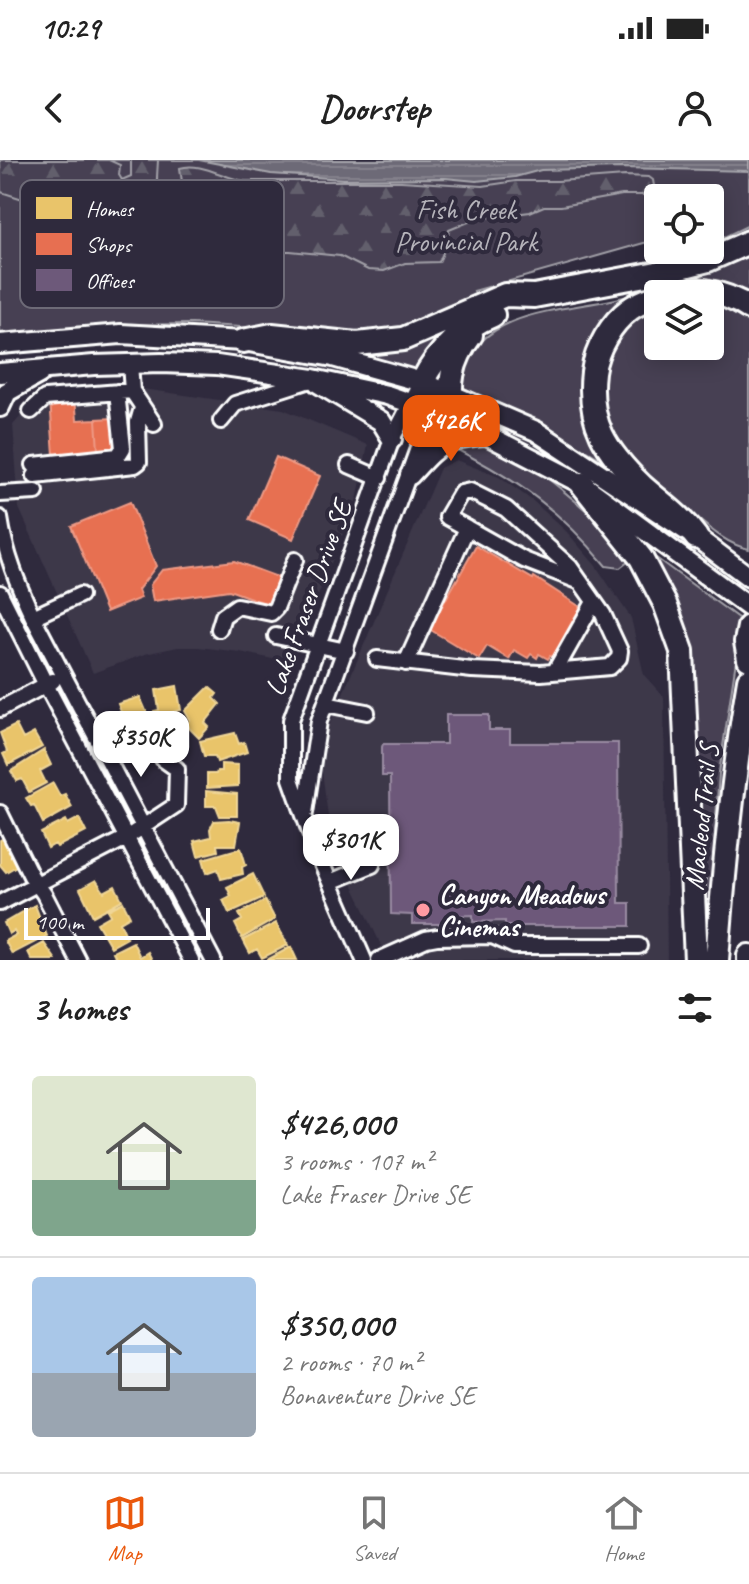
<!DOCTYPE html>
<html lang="en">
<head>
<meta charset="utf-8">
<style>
	:root { --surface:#fff; --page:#f6f6f6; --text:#222; --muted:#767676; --line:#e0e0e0; --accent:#ea580c }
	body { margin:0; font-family:Caveat,sans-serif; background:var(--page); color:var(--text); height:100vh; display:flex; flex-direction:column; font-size:30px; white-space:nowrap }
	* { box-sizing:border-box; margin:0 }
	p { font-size:26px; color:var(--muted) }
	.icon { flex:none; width:44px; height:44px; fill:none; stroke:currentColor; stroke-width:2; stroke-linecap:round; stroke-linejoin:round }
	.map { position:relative; height:800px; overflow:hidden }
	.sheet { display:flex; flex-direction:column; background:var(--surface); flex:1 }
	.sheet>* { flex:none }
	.controls { position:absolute; left:644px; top:24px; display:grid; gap:16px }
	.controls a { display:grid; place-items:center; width:80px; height:80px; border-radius:8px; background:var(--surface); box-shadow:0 4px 20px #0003; font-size:40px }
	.scale { position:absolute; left:24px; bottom:20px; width:186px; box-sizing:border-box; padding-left:8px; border:4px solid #fff; border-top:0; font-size:22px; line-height:28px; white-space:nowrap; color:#fff; -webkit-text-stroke:6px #2f2a3d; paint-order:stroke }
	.price { position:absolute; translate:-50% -68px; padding:0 18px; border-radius:16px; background:#fff; color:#222; font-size:26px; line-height:52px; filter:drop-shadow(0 2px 4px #0008) }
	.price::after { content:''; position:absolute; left:50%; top:48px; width:24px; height:18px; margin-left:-12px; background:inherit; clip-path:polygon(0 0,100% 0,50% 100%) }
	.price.current { background:var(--accent); color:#fff }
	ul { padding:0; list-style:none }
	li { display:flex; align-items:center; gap:24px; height:200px; padding:0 32px }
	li+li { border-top:2px solid var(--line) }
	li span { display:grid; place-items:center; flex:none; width:224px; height:160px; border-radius:8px; color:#555 }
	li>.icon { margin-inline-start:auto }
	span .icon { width:96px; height:96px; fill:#fffc; stroke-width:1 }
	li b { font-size:34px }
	h2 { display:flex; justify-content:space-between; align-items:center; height:96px; padding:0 32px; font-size:34px }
	.status { display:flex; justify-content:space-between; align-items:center; height:56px; padding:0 40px; background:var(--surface); direction:ltr }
	.status svg { height:22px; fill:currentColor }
	header { display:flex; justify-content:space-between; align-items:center; height:104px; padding:0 32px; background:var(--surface); font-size:36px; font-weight:600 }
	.menu { display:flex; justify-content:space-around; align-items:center; height:112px; border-top:2px solid var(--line); background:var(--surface); font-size:22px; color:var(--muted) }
	.menu a { display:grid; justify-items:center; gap:4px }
	.menu .current { color:var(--accent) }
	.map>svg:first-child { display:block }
	.built { fill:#3c3749 }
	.green { fill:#464152; stroke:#a2a0a8; stroke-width:2 }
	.forest { fill:url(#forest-firs); stroke:#a2a0a8; stroke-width:2 }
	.water { fill:url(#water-rules); stroke:#a7a6ad; stroke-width:2 }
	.homes { fill:#e9c46a; stroke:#f0d697; stroke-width:2 }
	.shops { fill:#e76f51; stroke:#ee9a85; stroke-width:2 }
	.offices { fill:#6d597a; stroke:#998ba2; stroke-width:2 }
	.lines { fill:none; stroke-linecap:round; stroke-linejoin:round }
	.minor-casing { stroke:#fff; stroke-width:20 }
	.major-casing { stroke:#fff; stroke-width:24 }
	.highway-casing { stroke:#fff; stroke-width:28 }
	.minor { stroke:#2f2a3d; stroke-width:14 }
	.major { stroke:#2f2a3d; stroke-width:18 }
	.highway { stroke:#2f2a3d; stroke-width:22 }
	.poi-dot { fill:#ff9aa2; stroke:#2f2a3d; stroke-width:3 }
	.labels { text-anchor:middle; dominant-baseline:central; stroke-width:8; stroke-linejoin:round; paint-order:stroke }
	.park-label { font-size:28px; fill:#b5b3ba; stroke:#2f2a3d }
	.street-label { font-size:28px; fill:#fff; stroke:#2f2a3d }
	.poi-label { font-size:28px; font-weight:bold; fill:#fff; stroke:#2f2a3d; text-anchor:start }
	.key { fill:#2f2a3d; stroke:#6d6a77; stroke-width:2 }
	.key-label { font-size:22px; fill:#fff }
</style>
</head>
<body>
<div class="status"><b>10:29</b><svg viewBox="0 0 49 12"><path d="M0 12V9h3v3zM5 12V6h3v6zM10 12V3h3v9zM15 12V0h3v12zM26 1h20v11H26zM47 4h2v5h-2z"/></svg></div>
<header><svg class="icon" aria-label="back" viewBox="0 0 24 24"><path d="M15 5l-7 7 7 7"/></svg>Doorstep<svg class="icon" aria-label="person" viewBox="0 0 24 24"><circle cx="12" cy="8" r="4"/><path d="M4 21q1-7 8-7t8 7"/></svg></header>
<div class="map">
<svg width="749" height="800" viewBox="0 0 749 800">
	<defs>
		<pattern id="forest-firs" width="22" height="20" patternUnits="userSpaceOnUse" patternTransform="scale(2)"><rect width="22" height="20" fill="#464152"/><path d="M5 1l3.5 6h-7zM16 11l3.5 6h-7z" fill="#625e6c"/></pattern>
		<pattern id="water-rules" width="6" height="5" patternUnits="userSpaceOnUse" patternTransform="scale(2)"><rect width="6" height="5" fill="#6d6a77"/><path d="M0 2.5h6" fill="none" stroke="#83808b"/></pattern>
	</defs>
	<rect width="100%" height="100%" fill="#2f2a3d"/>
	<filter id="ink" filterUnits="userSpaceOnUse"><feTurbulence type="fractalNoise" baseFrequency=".0125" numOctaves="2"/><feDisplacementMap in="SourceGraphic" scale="16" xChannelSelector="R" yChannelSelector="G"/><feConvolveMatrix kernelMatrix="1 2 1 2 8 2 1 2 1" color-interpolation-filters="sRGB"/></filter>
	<g filter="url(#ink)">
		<!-- built -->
		<path class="built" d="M143,229L283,249L368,285L358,336L291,503L240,492L198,487H178L145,494L93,513L19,348L13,265L42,232Z
			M456,300L499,317L533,341L567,372L596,406L631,458L644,515L664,537L667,800H388L331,679L319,589L440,308Z"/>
		<!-- green -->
		<path class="green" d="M0,0H749V65L720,79H710V38H658V79L474,131L477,138L387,176L192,164L120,165L0,175Z
			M749,96V135L722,123L694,119L692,117Z
			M624,137L627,143L591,200L616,308L555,272L462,227C461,219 463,215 465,208C485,147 572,151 624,137Z
			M710,137L749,154V389C724,384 704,363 684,347C661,327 637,307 620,282C594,245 598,190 632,159C639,153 650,148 658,143V186H710Z
			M444,172L419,212L365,195V190Z
			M476,283C528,291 598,359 633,398L620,408L606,406C560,350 519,321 454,288Z
			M652,395L742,461L719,613L707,796L701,797L697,566L693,495L678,446L649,398Z"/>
		<!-- forest -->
		<path class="forest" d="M0,0H109L120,5L119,15L122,20L131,16V0H158C157,25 151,42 182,54L193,51L196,47L183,29L180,8C200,1 225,19 245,21H401L483,26L516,21H558L625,16L649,17L653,20L655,32L651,35H622L561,46H544L530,52L476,59L449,70L446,86L439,102L405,103L384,111L368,110L340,96L290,91H273L246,98L219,94L183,105L158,107L133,99H117L99,89L93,80L95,54C80,42 68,45 64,64C43,68 36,55 26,40L1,32Z"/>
		<!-- water -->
		<path class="water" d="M199,0H749V11L622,8L541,10L515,17L476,21L445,18L343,19L271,14Z"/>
		<!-- homes -->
		<path class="homes" d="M177,526L181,550L172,552L174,563L156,566L154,551L159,550L156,530Z
			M209,527L217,534L214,538L220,544L205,563L209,567L199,578L186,565L190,560L185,551Z
			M140,537L153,567L139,573L136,566L125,568L118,553L121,552L118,544Z
			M16,565L23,579L34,573L42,587L8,605L3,594L7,592L0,573Z
			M235,573L239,584L244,582L247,592L217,602L215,596H204L200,581Z
			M44,590L51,605L40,611L46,623L29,632L22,619L17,621L11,611Z
			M221,604L238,605V626L207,628V614H216L217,611H221Z
			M53,623L60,636L65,634L72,647L43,663L34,645L31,646L26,638Z
			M206,631L237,634V656H220L216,646H206Z
			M79,658L86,672L57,687L55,684L48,688L41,673L66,660L68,664Z
			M229,660L240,662L236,685H217L218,691L198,696L194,681L211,677L210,669L214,661Z
			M4,678L20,704L6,712L0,705V680Z
			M241,688L246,705L242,707L243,714L221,719L218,709L207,713L203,699Z
			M253,714L264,737L229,753L223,740L231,736L227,727Z
			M96,720L104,732L115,726L122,740L93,756L80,729Z
			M265,740L275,759L242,778L235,764L242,760L239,754Z
			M123,742L130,756L120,762L127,778L111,787L97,763L111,755L108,750Z
			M35,745L47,776L12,794L5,781L16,775L14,771L9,774L4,763Z
			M276,763L288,785L262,798L257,789L250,793L243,780Z
			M133,782L140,797L148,792L152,800H117L113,792Z
			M44,783L56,800H32L28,792Z
			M291,787L297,800H267Z"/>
		<!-- shops -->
		<path class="shops" d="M75,237L77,260L96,259L98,291L54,295L50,239Z
			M114,258L117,290L98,291L96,259Z
			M276,297L320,316L293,379L249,360Z
			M130,342L156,406L138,430L141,438L106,452L71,366Z
			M476,386L533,419L534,417L582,448L553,497L550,496L548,499L539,494L537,498L531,494L528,498L514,490L509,499L487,486L479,499L429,469Z
			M234,401L283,419L273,446L229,430L153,441L150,425L162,410Z"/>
		<!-- offices -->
		<path class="offices" d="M446,555H489V570H510V583H618L619,743H630V766H505V761L473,762V755L448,756V764H412V755L391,754L390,616H382V587L383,584H446Z"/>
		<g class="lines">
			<!-- minor casing -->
			<g class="minor-casing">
				<path id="minor" d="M130,204L132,231L154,264
					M31,251L45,238L132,231
					M221,261L235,244L313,219
					M34,305L118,296L123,288L117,232
					M349,305L379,318
					M35,316L135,305L139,302L138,262L142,248
					M0,334L36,332
					M0,358C5,393 18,425 33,457L213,800
					M467,368L524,400L578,421
					M0,433L46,525L191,800
					M33,457L80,435
					M219,469L223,456L237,446L271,453L276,448L295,400
					M276,476L346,491
					M377,499L472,510L541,513L610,507L619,498L620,491L603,454L570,407L506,349L470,331L461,333L447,357L467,368L406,503
					M555,511L594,442
					M326,544L367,552
					M0,549L53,521
					M0,653L31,716L44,734L78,800
					M305,653L319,561L432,250L422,222
					M330,722L372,705L376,692
					M0,743L126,678L176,645L177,609L163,599
					M364,800L318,695L291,619V560L392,279L422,222
					M379,800L426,779L437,777L492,776L514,786H639"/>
			</g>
			<!-- major casing -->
			<g class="major-casing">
				<path id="major" d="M0,184L121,174L243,181L333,197L422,222L536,271L696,377L749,417
					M0,213L94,205L161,203L217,205L313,219L387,235L454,258L582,324L749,447
					M318,223L381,261L392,279
					M0,247L7,232L39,214
					M410,315C438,285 442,278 485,275"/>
			</g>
			<!-- highway casing -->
			<g class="highway-casing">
				<path id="highway" d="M661,134C690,125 724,131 749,148
					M658,135C649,140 638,143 630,149C611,163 596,189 593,212C587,263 606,291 642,326C661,343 681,356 696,377
					M243,181L272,175L357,184L403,179L505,135L534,136L657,113L708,100L749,82
					M422,222C438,191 461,168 493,155
					M454,258C447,226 451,201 471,175
					M582,324L641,398L665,444L682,491L696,800
					M749,467L746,482L749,499
					M717,800C724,706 733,613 749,520
					M749,800V796"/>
			</g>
			<!-- minor -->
			<use href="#minor" class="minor"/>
			<!-- major -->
			<use href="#major" class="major"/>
			<!-- highway -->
			<use href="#highway" class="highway"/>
		</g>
	</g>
	<!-- markers -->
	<circle class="poi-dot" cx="423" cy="750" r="8"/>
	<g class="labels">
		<!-- park labels -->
		<g class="park-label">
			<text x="466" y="49">Fish Creek<tspan x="466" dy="32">Provincial Park</tspan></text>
		</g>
		<!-- street labels -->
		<g class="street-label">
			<text transform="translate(308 438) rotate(-70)">Lake Fraser Drive SE</text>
			<text transform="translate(701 657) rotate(-84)">Macleod Trail S</text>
		</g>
		<!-- poi labels -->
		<g class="poi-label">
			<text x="439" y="734">Canyon Meadows<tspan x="439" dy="32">Cinemas</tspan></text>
		</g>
	</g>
	<!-- legend -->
	<rect x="20" y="20" width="264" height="128" rx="12" class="key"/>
	<rect x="36" y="37" width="36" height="22" fill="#e9c46a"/>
	<rect x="36" y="73" width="36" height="22" fill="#e76f51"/>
	<rect x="36" y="109" width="36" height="22" fill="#6d597a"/>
	<g class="key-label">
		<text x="86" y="56">Homes</text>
		<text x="86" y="92">Shops</text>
		<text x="86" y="128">Offices</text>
	</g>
</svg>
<div class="controls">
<a><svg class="icon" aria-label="locate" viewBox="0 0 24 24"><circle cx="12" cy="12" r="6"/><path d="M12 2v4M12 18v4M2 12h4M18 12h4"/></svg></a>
<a><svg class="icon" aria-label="layers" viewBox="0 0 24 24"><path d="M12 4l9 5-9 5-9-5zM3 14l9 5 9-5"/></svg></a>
</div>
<div class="scale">100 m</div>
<b class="price current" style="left:451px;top:303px">$426K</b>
<b class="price" style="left:141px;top:619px">$350K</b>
<b class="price" style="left:351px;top:722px">$301K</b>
</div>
<section class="sheet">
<h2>3 homes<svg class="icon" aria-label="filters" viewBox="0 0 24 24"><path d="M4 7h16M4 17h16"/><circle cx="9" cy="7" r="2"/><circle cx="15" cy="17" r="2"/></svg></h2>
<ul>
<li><span style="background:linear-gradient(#dfe7d0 65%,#7fa58c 0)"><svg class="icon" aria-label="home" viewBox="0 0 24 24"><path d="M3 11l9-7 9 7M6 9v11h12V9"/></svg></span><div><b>$426,000</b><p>3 rooms · 107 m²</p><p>Lake Fraser Drive SE</p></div></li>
<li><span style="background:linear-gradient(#a9c7e8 60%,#9aa5b1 0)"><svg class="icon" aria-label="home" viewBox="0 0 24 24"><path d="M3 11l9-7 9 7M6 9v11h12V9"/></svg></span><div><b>$350,000</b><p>2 rooms · 70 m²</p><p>Bonaventure Drive SE</p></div></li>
</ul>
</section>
<nav class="menu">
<a class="current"><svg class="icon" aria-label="map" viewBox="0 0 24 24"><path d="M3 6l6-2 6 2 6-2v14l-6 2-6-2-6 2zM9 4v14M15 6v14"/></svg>Map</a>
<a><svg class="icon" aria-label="saved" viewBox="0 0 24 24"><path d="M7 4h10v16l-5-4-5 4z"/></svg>Saved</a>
<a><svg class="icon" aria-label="home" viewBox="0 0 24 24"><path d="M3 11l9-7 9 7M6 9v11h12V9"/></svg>Home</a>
</nav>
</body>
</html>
